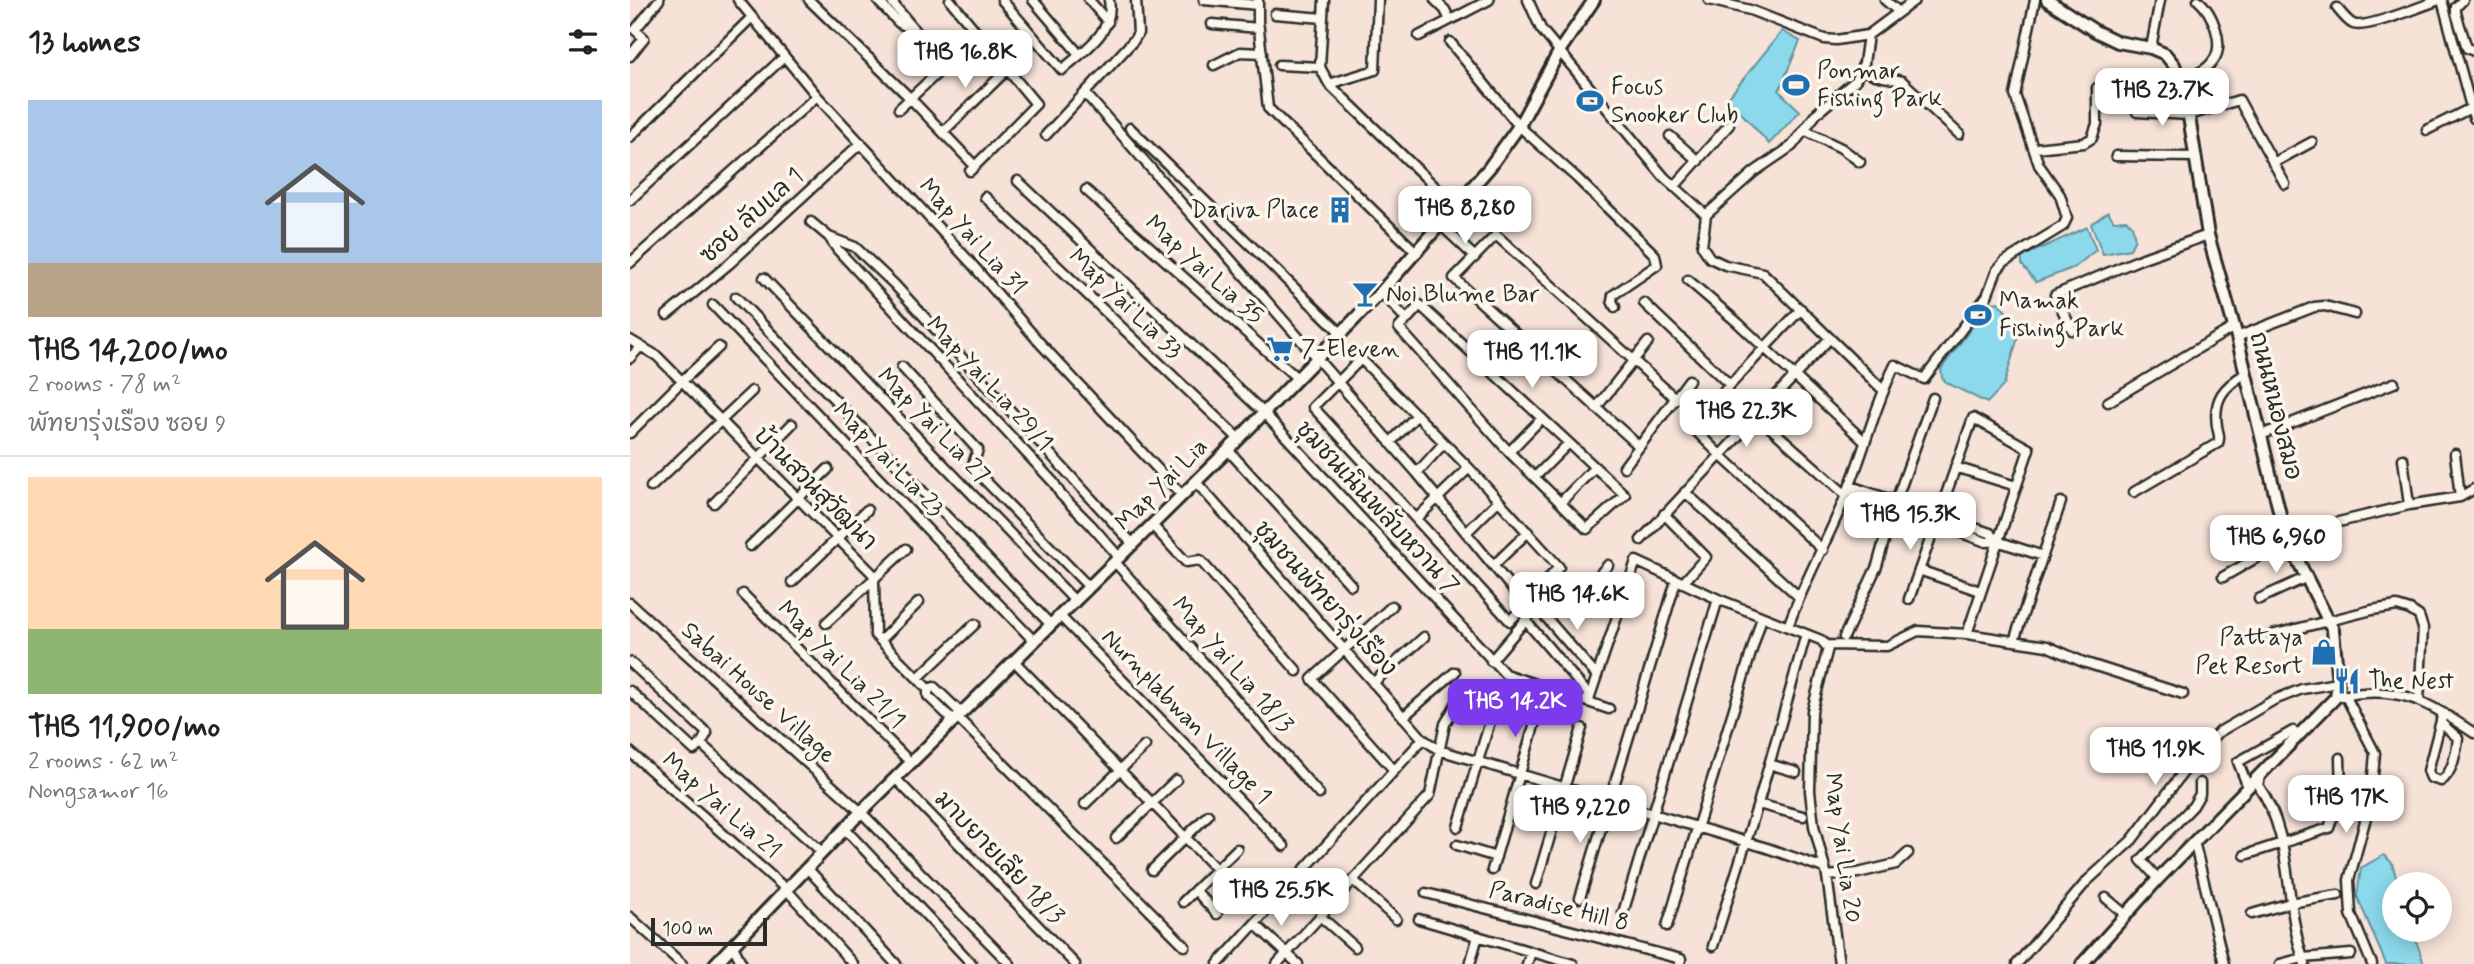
<!DOCTYPE html>
<html lang="en">
<head>
<meta charset="utf-8">
<style>
	:root { --surface:#fff; --page:#f2f2f2; --text:#222; --muted:#767676; --line:#e0e0e0; --accent:#7c3aed }
	body { margin:0; font-family:Mynerve,"Playpen Sans Thai",sans-serif; background:var(--page); color:var(--text); height:100vh; display:flex; flex-direction:column; font-size:26px; white-space:nowrap }
	* { box-sizing:border-box; margin:0 }
	p { font-size:23px; color:var(--muted) }
	.icon { flex:none; width:38px; height:38px; fill:none; stroke:currentColor; stroke-width:2; stroke-linecap:round; stroke-linejoin:round }
	.map { position:relative; flex:1; overflow:hidden }
	.panel { display:flex; flex-direction:column; background:var(--surface); width:630px }
	.panel>* { flex:none }
	.fabs { position:absolute; left:1752px; top:872px; display:grid; gap:14px }
	.fabs a { display:grid; place-items:center; width:70px; height:70px; border-radius:50%; background:var(--surface); box-shadow:0 4px 18px #0003; font-size:35px }
	.scale { position:absolute; left:21px; bottom:18px; width:116px; box-sizing:border-box; padding-left:7px; border:4px solid #2b2b2b; border-top:0; font-size:19px; line-height:24px; white-space:nowrap; color:#2b2b2b; -webkit-text-stroke:5px #fbf7ec; paint-order:stroke }
	.price { position:absolute; translate:-50% -60px; padding:0 16px; border-radius:14px; background:#fff; color:#222; font-size:23px; line-height:46px; filter:drop-shadow(0 2px 4px #0008) }
	.price::after { content:''; position:absolute; left:50%; top:42px; width:21px; height:16px; margin-left:-10px; background:inherit; clip-path:polygon(0 0,100% 0,50% 100%) }
	.price.current { background:var(--accent); color:#fff }
	ul { padding:0; list-style:none }
	li { display:grid; align-content:center; gap:14px; height:371px; padding:0 28px }
	li+li { border-top:2px solid var(--line) }
	li span { display:grid; place-items:center; height:217px; border-radius:0px; color:#555 }
	li>.icon { margin-inline-start:auto }
	span .icon { width:126px; height:126px; fill:#fffc; stroke-width:1 }
	li b { font-size:30px }
	h2 { display:flex; justify-content:space-between; align-items:center; height:84px; padding:0 28px; font-size:30px }
	main { display:flex; flex:1; min-height:0 }
	.map>svg:first-child { display:block }
	.water { fill:#8bd9ea; stroke:#65939e; stroke-width:2 }
	.lines { fill:none; stroke-linecap:round; stroke-linejoin:round }
	.street-casing { stroke:#2b2b2b; stroke-width:13 }
	.secondary-casing { stroke:#2b2b2b; stroke-width:16 }
	.street { stroke:#fbf7ec; stroke-width:8 }
	.secondary { stroke:#fbf7ec; stroke-width:10 }
	.labels { text-anchor:middle; dominant-baseline:central; stroke-width:7; stroke-linejoin:round; paint-order:stroke }
	.poi-label { font-size:24px; fill:#2b2b2b; stroke:#fbf7ec; text-anchor:start }
	.street-label { font-size:24px; fill:#2b2b2b; stroke:#fbf7ec }
</style>
</head>
<body>
<main>
<section class="panel">
<h2>13 homes<svg class="icon" aria-label="filters" viewBox="0 0 24 24"><path d="M4 7h16M4 17h16"/><circle cx="9" cy="7" r="2"/><circle cx="15" cy="17" r="2"/></svg></h2>
<ul>
<li><span style="background:linear-gradient(#a9c7e8 75%,#b9a48a 0)"><svg class="icon" aria-label="home" viewBox="0 0 24 24"><path d="M3 11l9-7 9 7M6 9v11h12V9"/></svg></span><div><b>THB 14,200/mo</b><p>2 rooms · 78 m²</p><p>พัทยารุ่งเรือง ซอย 9</p></div></li>
<li><span style="background:linear-gradient(#ffd9b3 70%,#8fb573 0)"><svg class="icon" aria-label="home" viewBox="0 0 24 24"><path d="M3 11l9-7 9 7M6 9v11h12V9"/></svg></span><div><b>THB 11,900/mo</b><p>2 rooms · 62 m²</p><p>Nongsamor 16</p></div></li>
</ul>
</section>
<div class="map">
<svg width="1844" height="964" viewBox="0 0 1844 964">
	<rect width="100%" height="100%" fill="#f6e2d7"/>
	<filter id="ink" filterUnits="userSpaceOnUse"><feTurbulence type="fractalNoise" baseFrequency=".0143" numOctaves="2"/><feDisplacementMap in="SourceGraphic" scale="14" xChannelSelector="R" yChannelSelector="G"/><feConvolveMatrix kernelMatrix="1 2 1 2 8 2 1 2 1" color-interpolation-filters="sRGB"/></filter>
	<g filter="url(#ink)">
		<!-- water -->
		<path class="water" d="M1152,31L1170,41L1149,91L1170,111L1139,144L1098,98Z
			M1478,212L1484,221L1496,220L1502,225L1505,239L1500,249L1473,254L1461,224Z
			M1457,227L1466,250L1445,267L1406,282L1392,265V257Z
			M1368,302L1387,325L1388,337L1374,385L1357,403L1317,383L1312,378L1311,369L1360,303Z
			M1754,855L1762,863L1768,884H1764V929H1782L1794,964H1756L1727,896L1731,868Z"/>
		<g class="lines">
			<!-- street casing -->
			<g class="street-casing">
				<path id="street" d="M108,0L187,96L340,262L410,343L552,495
					M179,0L281,99L345,166
					M247,0L269,23L286,31L316,65
					M260,0L283,28
					M320,0L406,104L340,171
					M372,0L432,70C453,51 485,32 479,0
					M403,0L449,54
					M459,0L478,22
					M574,0L628,5
					M628,0V21L638,108L787,253
					M694,0L690,67L699,84L826,207
					M805,0L815,10L820,20
					M898,0L911,29L1034,177L1076,215L1072,246L1080,258L1095,265L1133,273L1253,390
					M1079,0L1120,10L1194,39L1206,40L1238,35L1285,0
					M1255,0L1269,12
					M1812,0L1844,118
					M1833,0L1826,7V13L1837,48L1844,51
					M1707,8C1711,13 1717,21 1723,24C1735,30 1794,5 1809,0
					M645,14L693,18
					M582,24L629,28
					M789,36L859,0
					M820,42L889,126L947,178L1025,255L1027,265L983,295L982,301L985,307
					M1521,48L1530,0
					M0,56L14,38L5,30L29,0
					M584,65L610,52L632,53
					M649,65L690,67
					M1231,69L1245,75L1272,81L1329,134
					M1550,80C1562,76 1575,72 1583,61C1596,44 1582,12 1568,0
					M699,84L745,70L748,0
					M455,93L787,473L894,603
					M269,109L349,34
					M1507,112L1559,115L1609,100L1655,184
					M500,128L712,334
					M1174,130L1211,148L1230,162
					M1797,130L1841,108
					M313,132L378,69
					M416,135L504,40L508,33L506,0
					M1040,136L1068,161
					M0,137L122,17
					M1405,148L1454,143L1462,138L1467,124V88
					M1486,156L1566,157
					M1643,163L1682,142
					M388,181L634,413L875,674L979,709
					M1044,187L1099,125
					M456,190L667,378
					M355,197L609,439
					M0,200L154,57
					M1076,215L1124,172L1162,146L1187,113L1225,81L1234,63L1238,35
					M181,222L199,237L225,247L264,284L503,544
					M811,225L845,257
					M199,237L207,249L424,483L431,495L461,525L489,557
					M0,263L187,96
					M134,278L445,601
					M1058,280L1107,322L1234,441
					M751,292L776,319
					M106,297L421,625
					M1014,303L1100,385
					M83,305L404,641
					M790,305L995,495L957,529L879,452L769,328Z
					M1171,309L1086,400L1064,429L1090,455L1193,550
					M37,315L99,264L231,143
					M1442,330L1425,295L1513,258L1578,235
					M1607,337L1684,307L1695,306L1725,314
					M0,340L27,356L242,573L244,577L245,635L298,689V696L323,720
					M0,358L10,347
					M731,359L839,468L929,567L880,621L683,407Z
					M272,367L348,450L342,467L459,587
					M1478,402L1604,327
					M966,408L1018,342
					M1127,416L1216,495
					M0,433L52,381L89,347
					M1631,435L1764,383
					M760,443L787,415
					M1009,446L824,278L866,235L1046,399
					M598,450L721,585
					M879,452L911,419
					M1825,454L1830,497
					M1773,459L1779,505
					M994,467L1059,380
					M1325,467L1386,486
					M787,473L814,443
					M905,477L939,443
					M566,482L793,739L809,750L1137,848L1194,868
					M21,487L122,391
					M1219,489L1226,495L1356,542L1367,541L1413,556
					M1219,489L1226,488L1360,533L1367,541
					M1055,492L1168,596
					M1504,492L1588,443C1591,436 1588,434 1587,426C1583,398 1594,387 1616,373
					M931,502L965,467
					M84,503L162,424
					M1034,514L1076,557L1053,583
					M786,519L839,468
					M522,525L556,562L570,560L667,671
					M836,533L868,501
					M1655,535L1779,505L1830,497L1844,489
					M1011,540L1200,338
					M120,546L198,469
					M485,562L689,794
					M864,565L898,532
					M1289,570L1350,591
					M1593,577L1657,540
					M162,582L237,510
					M113,594L281,763
					M1279,599L1343,418L1399,449L1337,634
					M1629,599L1675,578
					M0,603L231,812L380,964
					M762,606L682,679L764,770
					M907,607L966,675
					M430,616L654,846
					M895,620L959,695
					M196,623L276,549
					M1158,627C1174,580 1200,537 1218,490C1235,448 1245,406 1265,365L1294,379L1357,296L1367,270L1374,262L1433,226L1437,218L1430,195L1409,165L1385,95L1405,0
					M1386,635L1431,502
					M1642,635L1742,610L1767,606L1780,610L1789,616L1793,628L1789,701
					M1214,637L1247,566L1263,509L1303,398
					M251,640L289,602
					M1196,645L1257,646L1288,631L1337,634L1417,646L1453,662L1553,694
					M384,661L587,870
					M861,661L923,588L944,603L978,565
					M0,662L77,733L71,744L64,750L0,691
					M288,678L345,624
					M743,683L794,637
					M298,689L304,687L331,713
					M1715,695L1745,753L1741,799L1719,880L1721,914L1742,964
					M1712,696C1770,684 1797,702 1844,733
					M958,702L1006,561L1088,599L1191,640L1198,648L1182,711L1180,791L1184,826L1197,876L1209,964
					M327,717L555,946
					M773,717L825,672
					M1811,723L1828,738C1827,751 1822,774 1811,781L1801,778L1798,771L1813,713
					M71,744L192,852
					M0,752L156,889L223,964
					M1139,764L1166,772
					M1630,776L1628,785C1665,838 1653,905 1675,964
					M265,778L445,964
					M1618,787L1608,762L1663,731
					M455,804L515,746
					M1128,804L1173,816
					M828,827L866,702
					M215,829L342,964
					M486,838L546,780
					M1564,841L1594,964
					M827,845L866,857
					M1615,855L1699,828L1711,792L1710,758
					M177,868L266,964
					M522,870L578,815
					M862,870L908,712
					M1197,876L1228,873L1266,864L1278,853
					M1528,879L1511,860L1563,806L1570,794V783
					M723,880L766,919
					M906,884L952,728
					M565,890L587,914
					M796,893L1051,959L1050,964
					M950,898L1046,581
					M1476,898L1496,915
					M553,902L607,849
					M993,913L1088,599
					M1622,914L1660,903L1708,895
					M690,916L725,947
					M0,917L52,964
					M789,919L943,964
					M625,924L668,964
					M1037,926L1132,617
					M103,946L112,964
					M1083,946L1128,804L1176,634
					M588,964L793,739
					M647,964L800,795L815,724L835,688
					M840,964L848,936
					M897,964L901,952
					M1387,964L1457,881L1502,840L1567,754L1589,732L1644,700L1672,689L1708,683
					M1650,964L1673,958L1721,954"/>
			</g>
			<!-- secondary casing -->
			<g class="secondary-casing">
				<path id="secondary" d="M1417,0L1465,31L1488,42L1521,48L1535,54L1544,65L1555,92L1578,235L1607,337L1655,535L1703,630L1708,683L1706,697L1528,879L1452,964
					M85,964L231,812L598,450L751,292L859,168L889,126L930,50L964,0"/>
			</g>
			<!-- street -->
			<use href="#street" class="street"/>
			<!-- secondary -->
			<use href="#secondary" class="secondary"/>
		</g>
	</g>
	<!-- icons -->
	<defs>
		<g id="stadium-bare" transform="scale(2.1)"><path d="M0-5a6.5 5 0 1 0 0 10a6.5 5 0 1 0 0-10ZM-3.5-1.8h7v3.6h-7Z" fill="#1f6fb2" stroke="#fbf7ec" stroke-width="2.5" paint-order="stroke"/></g>
		<g id="building-bare" transform="scale(2.1)"><path d="M-4-6H4V6H1V3H-1V6H-4ZM-2.5-4.3h1.7v1.8h-1.7ZM.8-4.3h1.7v1.8H.8ZM-2.5-1h1.7V.8h-1.7ZM.8-1h1.7V.8H.8Z" fill="#1f6fb2" stroke="#fbf7ec" stroke-width="2.5" paint-order="stroke"/></g>
		<g id="bar-bare" transform="scale(2.1)"><path d="M-6-5H6L.8 .8V4.5H3.5V6h-7V4.5H-.8V.8Z" fill="#1f6fb2" stroke="#fbf7ec" stroke-width="2.5" paint-order="stroke"/></g>
		<g id="supermarket-bare" transform="scale(2.1)"><path d="M-6-5.5h2.5l.6 2H6L4.5 2H-2.5L-4.4-4H-6ZM-1.5 3.2a1.3 1.3 0 1 0 .1 0ZM3 3.2a1.3 1.3 0 1 0 .1 0Z" fill="#1f6fb2" stroke="#fbf7ec" stroke-width="2.5" paint-order="stroke"/></g>
		<g id="shop-bare" transform="scale(2.1)"><path d="M-5-2.5h2.3a2.7 3.5 0 0 1 5.4 0H5L5.5 6h-11ZM-1.5-2.5h3a1.5 2.3 0 0 0-3 0Z" fill="#1f6fb2" stroke="#fbf7ec" stroke-width="2.5" paint-order="stroke"/></g>
		<g id="restaurant-bare" transform="scale(2.1)"><path d="M-5-6h1v4h1v-4h1v4h1v-4h1v5L-1.5 .5V6h-2V.5L-5-1ZM5-6V6H3V1.5H1.5Q1.5-4 5-6Z" fill="#1f6fb2" stroke="#fbf7ec" stroke-width="2.5" paint-order="stroke"/></g>
	</defs>
	<g fill-rule="evenodd">
		<use href="#stadium-bare" x="1166" y="85"/>
		<use href="#stadium-bare" x="960" y="101"/>
		<use href="#building-bare" x="710" y="210"/>
		<use href="#bar-bare" x="735" y="294"/>
		<use href="#stadium-bare" x="1348" y="315"/>
		<use href="#supermarket-bare" x="650" y="349"/>
		<use href="#shop-bare" x="1694" y="652"/>
		<use href="#restaurant-bare" x="1717" y="681"/>
	</g>
	<g class="labels">
		<!-- poi labels -->
		<g class="poi-label">
			<text x="1187" y="71">Ponmar<tspan x="1187" dy="28">Fishing Park</tspan></text>
			<text x="981" y="87">Focus<tspan x="981" dy="28">Snooker Club</tspan></text>
			<text x="689" y="210" text-anchor="end">Dariva Place</text>
			<text x="756" y="294">Noi Blume Bar</text>
			<text x="1369" y="301">Mamak<tspan x="1369" dy="28">Fishing Park</tspan></text>
			<text x="671" y="349">7-Eleven</text>
			<text x="1673" y="638" text-anchor="end">Pattaya<tspan x="1673" dy="28">Pet Resort</tspan></text>
			<text x="1738" y="681">The Nest</text>
		</g>
		<!-- street labels -->
		<g class="street-label">
			<text transform="translate(122 216) rotate(-42)">ซอย ลับแล 1</text>
			<text transform="translate(342 237) rotate(48)">Map Yai Lia 31</text>
			<text transform="translate(574 270) rotate(42)">Map Yai Lia 35</text>
			<text transform="translate(495 304) rotate(44)">Map Yai Lia 33</text>
			<text transform="translate(359 384) rotate(47)">Map Yai Lia 29/1</text>
			<text transform="translate(1645 406) rotate(76)">ถนนหนองสมอ</text>
			<text transform="translate(303 426) rotate(46)">Map Yai Lia 27</text>
			<text transform="translate(258 460) rotate(46)">Map Yai Lia 23</text>
			<text transform="translate(532 485) rotate(-45)">Map Yai Lia</text>
			<text transform="translate(185 489) rotate(45)">บ้านสวนสุวัฒนา</text>
			<text transform="translate(747 508) rotate(47)">ชุมชนเนินพลับหวาน 7</text>
			<text transform="translate(695 599) rotate(48)">ชุมชนพัทยารุ่งเรือง</text>
			<text transform="translate(211 665) rotate(45)">Map Yai Lia 21/1</text>
			<text transform="translate(602 665) rotate(49)">Map Yai Lia 18/3</text>
			<text transform="translate(128 693) rotate(42)">Sabai House Village</text>
			<text transform="translate(556 717) rotate(46)">Nurnplabwan Village 1</text>
			<text transform="translate(91 806) rotate(41)">Map Yai Lia 21</text>
			<text transform="translate(1212 848) rotate(82)">Map Yai Lia 20</text>
			<text transform="translate(369 858) rotate(46)">มาบยายเลีย 18/3</text>
			<text transform="translate(929 907) rotate(14)">Paradise Hill 8</text>
		</g>
	</g>
</svg>
<div class="fabs">
<a><svg class="icon" aria-label="locate" viewBox="0 0 24 24"><circle cx="12" cy="12" r="6"/><path d="M12 2v4M12 18v4M2 12h4M18 12h4"/></svg></a>
</div>
<div class="scale">100 m</div>
<b class="price" style="left:335px;top:90px">THB 16.8K</b>
<b class="price" style="left:1532px;top:128px">THB 23.7K</b>
<b class="price" style="left:835px;top:246px">THB 8,280</b>
<b class="price" style="left:902px;top:390px">THB 11.1K</b>
<b class="price" style="left:1116px;top:449px">THB 22.3K</b>
<b class="price" style="left:1280px;top:552px">THB 15.3K</b>
<b class="price" style="left:1646px;top:575px">THB 6,960</b>
<b class="price" style="left:947px;top:632px">THB 14.6K</b>
<b class="price current" style="left:885px;top:739px">THB 14.2K</b>
<b class="price" style="left:1525px;top:787px">THB 11.9K</b>
<b class="price" style="left:1716px;top:835px">THB 17K</b>
<b class="price" style="left:950px;top:845px">THB 9,220</b>
<b class="price" style="left:651px;top:928px">THB 25.5K</b>
</div>
</main>
</body>
</html>
